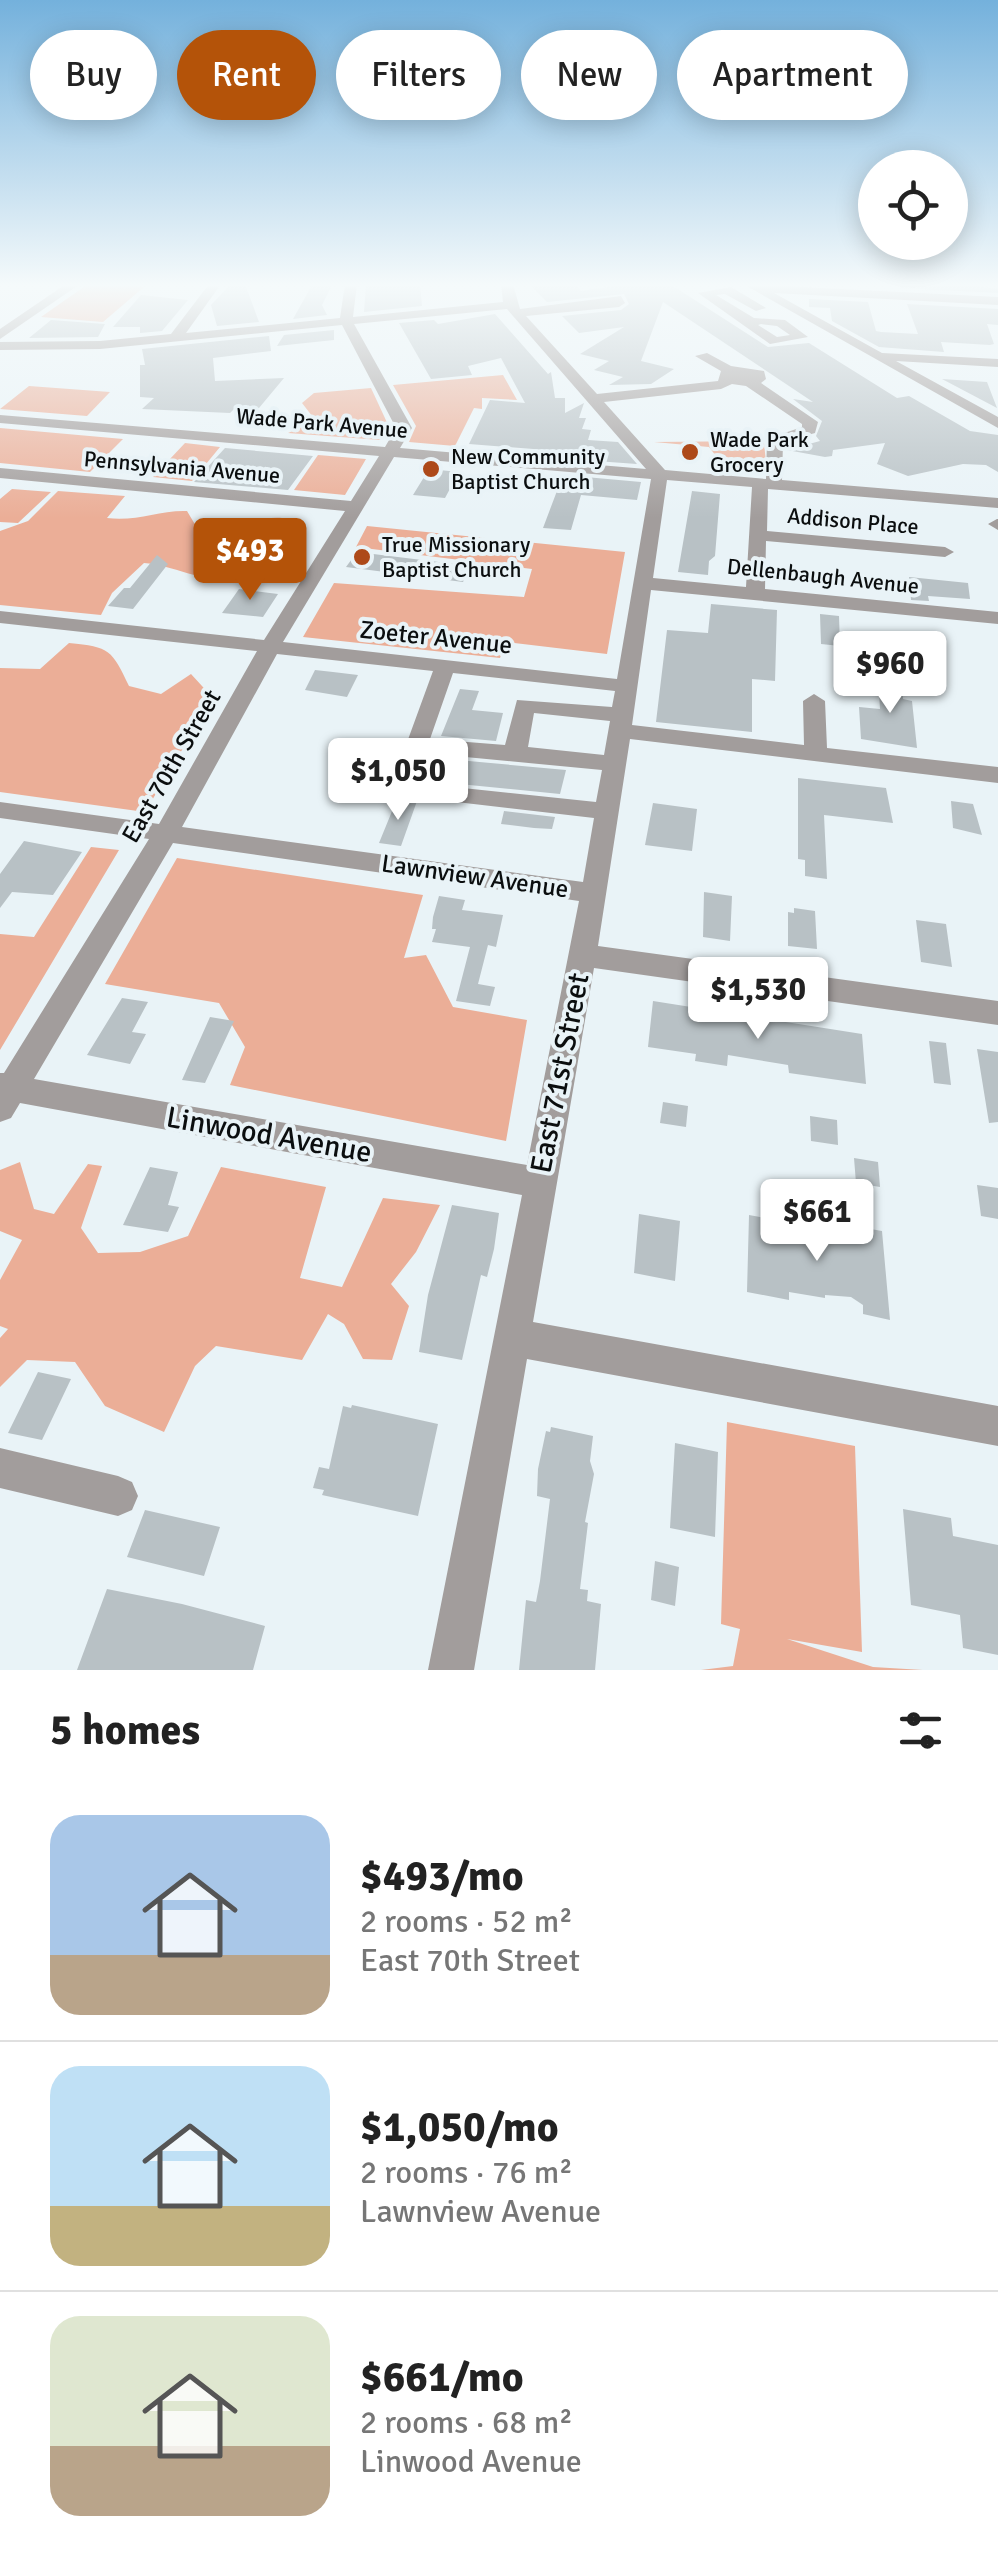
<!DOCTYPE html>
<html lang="en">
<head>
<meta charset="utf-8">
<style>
	:root { --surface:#fff; --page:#f2f2f2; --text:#222; --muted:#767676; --line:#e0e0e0; --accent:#b45309 }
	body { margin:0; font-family:Signika,sans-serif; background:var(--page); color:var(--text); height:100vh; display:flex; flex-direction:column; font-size:38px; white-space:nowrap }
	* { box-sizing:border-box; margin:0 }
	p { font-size:32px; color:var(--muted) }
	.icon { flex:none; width:55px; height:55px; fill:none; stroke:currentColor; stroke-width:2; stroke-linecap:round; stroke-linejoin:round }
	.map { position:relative; height:1670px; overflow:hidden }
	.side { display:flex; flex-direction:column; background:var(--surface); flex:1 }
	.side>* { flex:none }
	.hud { position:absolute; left:30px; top:30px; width:940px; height:90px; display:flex; gap:20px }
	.tools { position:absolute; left:858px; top:150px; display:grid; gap:20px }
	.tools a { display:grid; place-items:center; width:110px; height:110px; border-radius:50%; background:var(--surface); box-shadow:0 5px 25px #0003; font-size:50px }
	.price { position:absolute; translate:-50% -85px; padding:0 22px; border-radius:10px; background:#fff; color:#222; font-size:32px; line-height:65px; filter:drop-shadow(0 2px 5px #0008) }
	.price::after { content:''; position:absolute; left:50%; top:60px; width:30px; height:22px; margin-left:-15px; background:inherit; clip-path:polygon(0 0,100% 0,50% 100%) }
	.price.current { background:var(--accent); color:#fff }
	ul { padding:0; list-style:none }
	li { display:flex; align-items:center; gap:30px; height:250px; padding:0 50px }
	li+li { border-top:2px solid var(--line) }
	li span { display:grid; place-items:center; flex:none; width:280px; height:200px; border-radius:30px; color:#555 }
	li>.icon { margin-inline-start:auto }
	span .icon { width:120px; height:120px; fill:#fffc; stroke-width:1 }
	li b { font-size:42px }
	h2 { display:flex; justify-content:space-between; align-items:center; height:120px; padding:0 50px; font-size:42px }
	.chip { padding:0 35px; border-radius:45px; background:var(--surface); box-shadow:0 5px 25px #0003; font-size:35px; line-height:90px }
	.chip.current { background:var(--accent); color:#fff }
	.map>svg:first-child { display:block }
	.green { fill:#ebae97 }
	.building { fill:#b8c1c5 }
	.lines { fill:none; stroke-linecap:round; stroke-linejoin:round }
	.minor { fill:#a29d9c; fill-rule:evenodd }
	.poi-dot { fill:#ad4919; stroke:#e9f3f7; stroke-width:4 }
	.labels { text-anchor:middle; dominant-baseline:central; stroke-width:8; stroke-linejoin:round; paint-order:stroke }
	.far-street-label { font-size:22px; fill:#0b0e0f; stroke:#e9f3f7 }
	.far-poi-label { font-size:22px; fill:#0b0e0f; stroke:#e9f3f7; text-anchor:start }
	.street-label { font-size:25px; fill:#0b0e0f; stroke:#e9f3f7 }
	.near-street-label { font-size:30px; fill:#0b0e0f; stroke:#e9f3f7 }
</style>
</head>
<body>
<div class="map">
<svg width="998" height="1670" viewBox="0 0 998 1670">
	<rect width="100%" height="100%" fill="#e9f3f7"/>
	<!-- green -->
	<path class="green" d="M88,284L144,287L103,322L41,317Z
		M503,375L517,400L482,398V409L474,408L455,446L409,442L416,426L393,385Z
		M29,386L110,392L87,416L0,409Z
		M371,388L390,429L380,440L288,433L316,421L302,403L314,393Z
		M0,428L123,439L90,472L0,463Z
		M760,441L764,443L767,472L726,469L709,447L654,442Z
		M185,443L220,447L192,481L153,477Z
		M318,455L366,459L345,495L294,490Z
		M12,489L51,492L18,523L0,522V499Z
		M58,491L125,496L107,518C136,522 159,510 187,511L209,548L226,547L234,540L227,527C247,527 262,516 282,518L273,544L305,552L296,562L260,561L253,570L261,575C226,594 180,566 144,563L112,593L101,615L0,605V531L28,521Z
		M367,526L625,552L607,654L505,642L500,658L303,637L334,583L524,597L532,569L356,547Z
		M69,643C110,647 112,650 129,686L161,694L191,674L213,698L145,812L0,792V668L40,669Z
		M91,847L119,850L0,1050V934L34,937Z
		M177,858L423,895L404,958L426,955L453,1007L527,1020L506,1141L230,1085L245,1047L219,1003L105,984Z
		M20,1162L34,1209L54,1214L88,1164L102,1166L81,1228L98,1253L140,1252L188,1236L221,1167L326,1187L300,1278L342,1287L383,1198L440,1205L416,1252L391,1284L409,1306L392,1360L363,1359L344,1324L328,1314L302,1360L216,1346L195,1366L164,1432L105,1406L75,1362L27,1360L0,1387V1338L8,1329L0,1326V1280L22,1240L0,1231V1170Z
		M727,1422L855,1446L862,1652L787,1639L873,1667L923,1670H701L733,1666L740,1629L721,1624Z"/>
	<!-- building -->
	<path class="building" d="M231,284H245L259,322L217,326L211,305Z
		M366,284H420L422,306L364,312Z
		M529,284H575L581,291L627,284H670L768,347L809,343L897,398L909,396L970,431L998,435V472L986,465L963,464L908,476L877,464L885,443L833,450L832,456L825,457L787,450L820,441L816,436L822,421L793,399L813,402L663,302L641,361L674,369L651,384L609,385L623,377L594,370L609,361L580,354L624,327L579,333L562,316L621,310L629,304L624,294L547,302Z
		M899,284H961L998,289V293L900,288Z
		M312,285H332L322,305L327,315L293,319Z
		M141,295L188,300L162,331L140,333V327H113Z
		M809,299L868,302L876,331L881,332L918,334L907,304L998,309V325L987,324L994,344L990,345L941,342L944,352L879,347L832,321L830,308L809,307Z
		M495,314L548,374L551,372L555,398H565V413L584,403L579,418H586L582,429L591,430L588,440L618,442L637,464L568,459L571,452L469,444L490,400L525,403L501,358L468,366L472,375L431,379L399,323L434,320L438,324Z
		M51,320L105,324L98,337L29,338Z
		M334,330V340L277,346L284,335Z
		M269,336L271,351L213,358L215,381L284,378L259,408L237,406L230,413L142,409L154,398L140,397V365H145L142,349Z
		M942,379L987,382L997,408Z
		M225,448L313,456L288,490L194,482Z
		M429,469L459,472L445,498L413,495Z
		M563,475L641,482L637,500L581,495L571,530L543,528Z
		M692,491L720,494L715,556L709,561L708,575L678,572Z
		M357,552L471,566L463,582L346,567Z
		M157,555L168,564L133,609L108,606L124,588H130Z
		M909,577L968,583L970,599L928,596L929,601L911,600Z
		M239,589L278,594L263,617L222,613Z
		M711,604L777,610L775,681L752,679V732L656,722L667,630L708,633Z
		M820,614L839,616L840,646L821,644Z
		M315,670L333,672L358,675L347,697L305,690Z
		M878,675L901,678L903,699L912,701L917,748L861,739L859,707L880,709Z
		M460,689L479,691L472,710L503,713L496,741L441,736Z
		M458,760L566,770L560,794L449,783Z
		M798,778L886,788L893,823L824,815L827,879L805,876V860L798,859Z
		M397,799L417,801L401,846L379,843Z
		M951,801L973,804L982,835L953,828Z
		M653,803L697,809L692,851L645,845Z
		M504,811L555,817L552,829L534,828L501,824Z
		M24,841L82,852L53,895L12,892L0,908V874Z
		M704,892L732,896L730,941L703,937Z
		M439,896L465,900L462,910L503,915L496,947L488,945L478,984L495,987L490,1006L456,1001L470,947L432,942L436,929H432L433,917Z
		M794,908L815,911L817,949L788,946V912L794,913Z
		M916,920L946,924L952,967L921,962Z
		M122,998L148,1002L132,1032L146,1034L130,1064L87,1055Z
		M653,1001L862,1034L866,1084L789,1073L788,1065L728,1055L727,1066L695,1061L696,1054L648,1047Z
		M210,1017L234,1021L205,1083L182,1080Z
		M929,1041L946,1043L951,1085L934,1083Z
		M977,1049L998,1052V1122L989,1123Z
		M663,1102L688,1106L686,1127L660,1123Z
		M810,1116L837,1120L838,1145L811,1141Z
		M854,1158L878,1162L880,1187L856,1183Z
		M150,1167L178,1172L168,1205L179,1207L168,1232L123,1225Z
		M977,1185L998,1188V1219L981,1216Z
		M452,1205L499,1213L494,1249L487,1277L481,1275L462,1360L419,1352L428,1295Z
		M639,1214L680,1221L675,1281L634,1273Z
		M749,1215L789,1222V1227L850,1236V1233L866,1236L865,1228L882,1231L890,1320L863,1314V1305L851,1297L825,1295V1298L789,1292V1300L747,1292Z
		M38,1372L71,1379L42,1440L8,1433Z
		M352,1405L438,1424L418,1516L322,1495L324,1490L313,1488L319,1467L329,1469L343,1406L351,1408Z
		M551,1427L593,1436L590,1461L594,1474L585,1522L588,1523L580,1589L588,1590L587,1601L601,1604L595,1670H519L526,1600L536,1602L540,1581L550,1499L537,1496L538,1469L546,1431L550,1432Z
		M675,1443L718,1452L715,1537L670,1528Z
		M903,1509L951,1518L953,1536L998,1545V1655L963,1648L960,1615L911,1605Z
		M145,1510L220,1527L204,1576L127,1557Z
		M655,1561L679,1567L675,1606L651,1600Z
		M107,1589L182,1604L265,1626L253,1670H77Z"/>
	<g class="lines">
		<!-- minor -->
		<path class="minor" d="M66,284H80L0,339V329Z
			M209,284H221L186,333L340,318L345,284H357L353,317L503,302L501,284H513L520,309L621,296L625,303L619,307L526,316L597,394L718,381L721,371L695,356L707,353L731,366L764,371L766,379L761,383L818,422L815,433L783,442L782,480L998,498V508L768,489L767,531L945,547L954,552L945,557L766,541L765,589L998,612V624L651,590L632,725L804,745L803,701L814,694L825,701L827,748L998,767V783L630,739L598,946L998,1001V1025L594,968L533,1322L998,1406V1446L527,1359L474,1670H428L522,1195L20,1103L11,1118L0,1122V1073H4L149,839L0,818V802L159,824L257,651L0,623V611L264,640L345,511L0,478V468L351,501L379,456L0,423V415L385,447L396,428L342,325L100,349L0,350V342L100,341L171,334ZM507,309L646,469L400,448L412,428L354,324ZM732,384L746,386L802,424V427L767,439L766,479L665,470L604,402L721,389ZM394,457L651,479L617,679L283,642ZM667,480L752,487L746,587L653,578ZM277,654L433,671L406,745L409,750L432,754L418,792L422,798L594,818L583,882L182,827ZM453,673L615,691L612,707L517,700L505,745L430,739ZM534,713L610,721L604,755L528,747ZM455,756L602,770L596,802L444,786ZM173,843L579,901L527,1165L34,1079Z
			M743,284L998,297V305L774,293L882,353L998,359V367L896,361L998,417V428Z
			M731,287L766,308L756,311L725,294L716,295L754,318L785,320L808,337L770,344L698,293ZM761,324L777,326L790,335L777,337L758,325Z
			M997,519H998V530L988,524Z
			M0,1448L118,1476L132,1482L138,1496L132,1510L118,1516L0,1488Z"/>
	</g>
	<!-- sky -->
	<linearGradient id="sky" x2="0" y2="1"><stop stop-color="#74b1dc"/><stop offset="0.55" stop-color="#f5fafb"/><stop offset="1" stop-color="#f5fafb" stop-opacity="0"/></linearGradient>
	<rect width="998" height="518" fill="url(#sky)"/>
	<!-- markers -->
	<g class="poi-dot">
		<circle cx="690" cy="452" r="10"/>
		<circle cx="431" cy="469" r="10"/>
		<circle cx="362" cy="557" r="10"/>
	</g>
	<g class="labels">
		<!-- far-street labels -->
		<g class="far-street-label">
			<text transform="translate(322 423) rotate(5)">Wade Park Avenue</text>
			<text transform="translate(182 467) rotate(5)">Pennsylvania Avenue</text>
			<text transform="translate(853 521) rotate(5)">Addison Place</text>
			<text transform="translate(823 576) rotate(6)">Dellenbaugh Avenue</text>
		</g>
		<!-- far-poi labels -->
		<g class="far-poi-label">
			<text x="710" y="439">Wade Park<tspan x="710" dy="25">Grocery</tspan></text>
			<text x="451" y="456">New Community<tspan x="451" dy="25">Baptist Church</tspan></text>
			<text x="382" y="544">True Missionary<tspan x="382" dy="25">Baptist Church</tspan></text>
		</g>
		<!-- street labels -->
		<g class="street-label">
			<text transform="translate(436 637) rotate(6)">Zoeter Avenue</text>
			<text transform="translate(171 766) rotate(-60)">East 70th Street</text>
			<text transform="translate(475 876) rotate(8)">Lawnview Avenue</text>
		</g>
		<!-- near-street labels -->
		<g class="near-street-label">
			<text transform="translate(560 1073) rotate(-79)">East 71st Street</text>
			<text transform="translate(269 1135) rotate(10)">Linwood Avenue</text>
		</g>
	</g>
</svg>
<div class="tools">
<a><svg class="icon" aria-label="locate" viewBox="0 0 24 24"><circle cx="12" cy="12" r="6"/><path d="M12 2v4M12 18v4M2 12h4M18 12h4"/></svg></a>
</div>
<b class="price current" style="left:250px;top:603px">$493</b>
<b class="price" style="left:890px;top:716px">$960</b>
<b class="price" style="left:398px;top:823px">$1,050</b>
<b class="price" style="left:758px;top:1042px">$1,530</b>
<b class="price" style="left:817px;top:1264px">$661</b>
<div class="hud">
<a class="chip">Buy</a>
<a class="chip current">Rent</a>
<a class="chip">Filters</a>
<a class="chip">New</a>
<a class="chip">Apartment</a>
</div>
</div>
<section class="side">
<h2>5 homes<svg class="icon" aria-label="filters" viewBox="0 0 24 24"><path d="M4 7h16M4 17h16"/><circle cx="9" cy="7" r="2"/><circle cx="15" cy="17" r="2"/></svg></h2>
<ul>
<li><span style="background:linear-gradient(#a9c7e8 70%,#b9a48a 0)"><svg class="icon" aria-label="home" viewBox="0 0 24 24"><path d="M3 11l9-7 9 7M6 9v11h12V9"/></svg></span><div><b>$493/mo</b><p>2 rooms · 52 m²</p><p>East 70th Street</p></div></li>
<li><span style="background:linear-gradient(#bfe0f5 70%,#c2b280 0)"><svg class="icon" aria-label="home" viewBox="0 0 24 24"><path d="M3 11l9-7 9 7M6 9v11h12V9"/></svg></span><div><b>$1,050/mo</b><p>2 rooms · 76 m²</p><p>Lawnview Avenue</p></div></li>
<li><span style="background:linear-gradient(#dfe7d0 65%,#b9a48a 0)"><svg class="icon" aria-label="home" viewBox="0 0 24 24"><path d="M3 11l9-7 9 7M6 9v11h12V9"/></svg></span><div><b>$661/mo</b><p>2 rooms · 68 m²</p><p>Linwood Avenue</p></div></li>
</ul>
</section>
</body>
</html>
